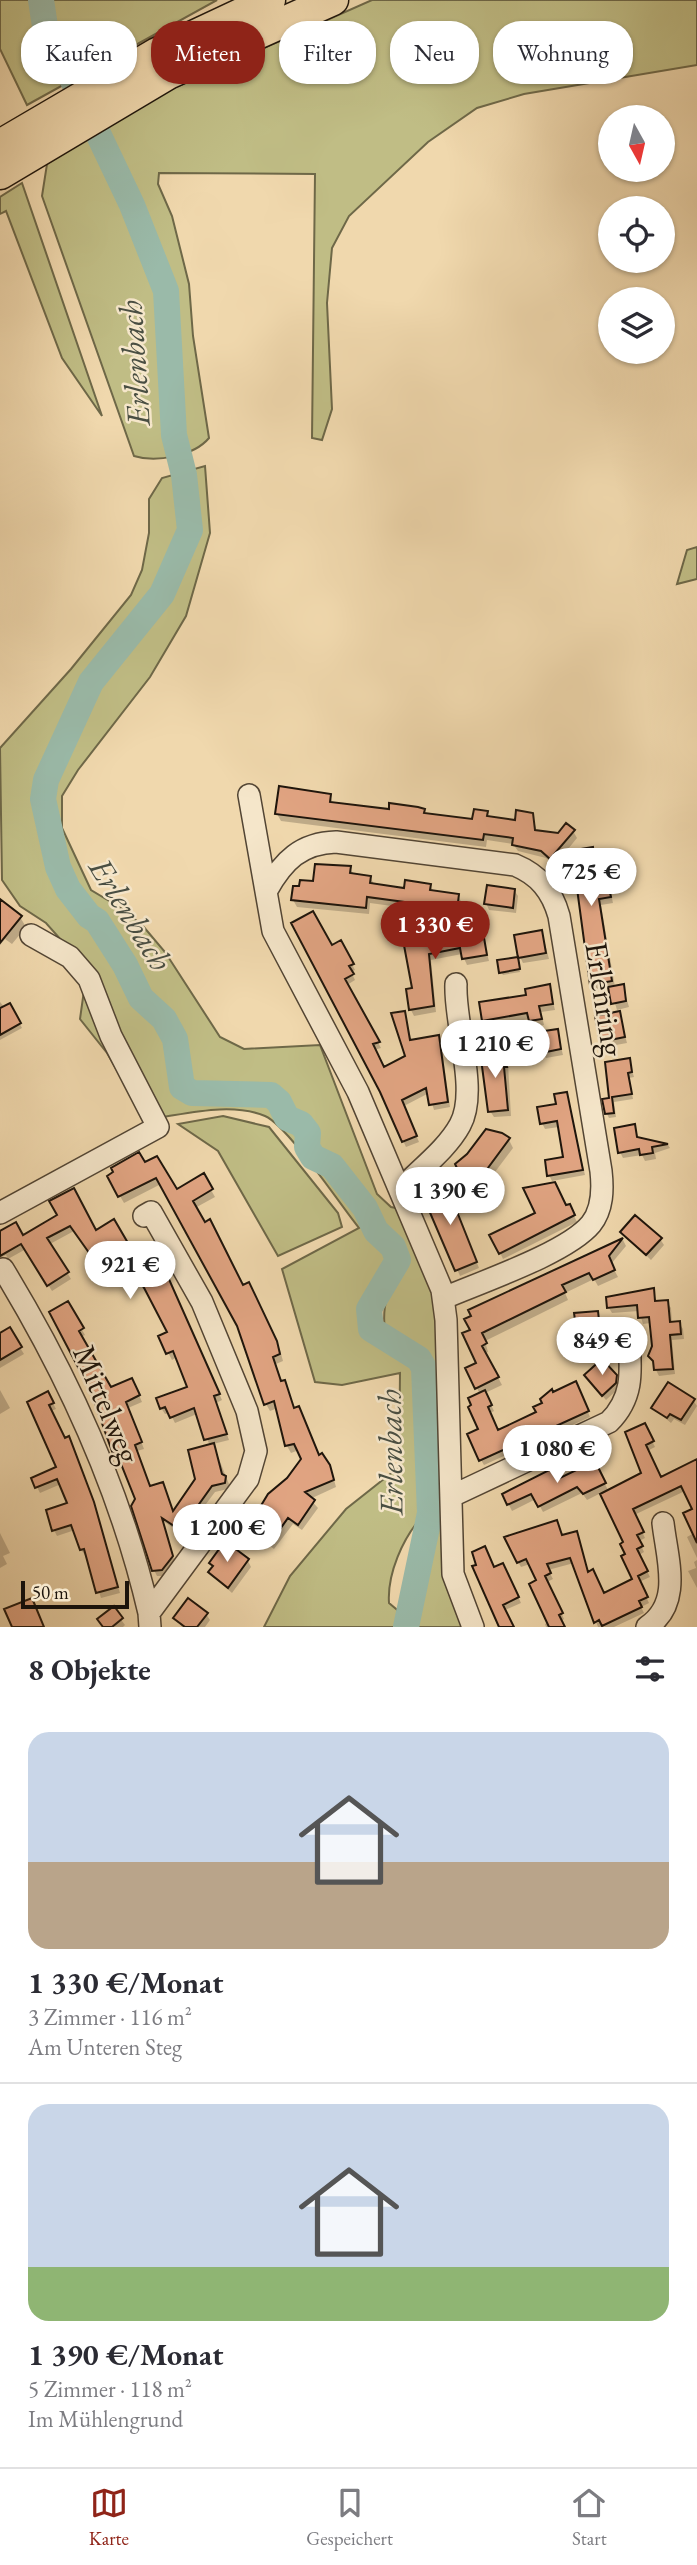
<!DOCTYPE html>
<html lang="de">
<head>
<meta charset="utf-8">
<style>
	:root { --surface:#fff; --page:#f2f2f3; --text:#2b2b33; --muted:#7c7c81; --line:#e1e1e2; --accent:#8f2418 }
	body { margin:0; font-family:"EB Garamond",serif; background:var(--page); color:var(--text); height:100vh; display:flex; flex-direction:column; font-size:26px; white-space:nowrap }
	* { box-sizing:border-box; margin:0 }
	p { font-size:23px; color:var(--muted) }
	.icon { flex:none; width:38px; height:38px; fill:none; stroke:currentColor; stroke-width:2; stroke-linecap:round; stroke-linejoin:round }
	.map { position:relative; height:1627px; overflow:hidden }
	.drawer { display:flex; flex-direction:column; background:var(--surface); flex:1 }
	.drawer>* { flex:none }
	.top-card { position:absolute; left:21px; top:21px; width:656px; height:63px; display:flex; gap:14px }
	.needle { width:46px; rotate:172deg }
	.buttons { position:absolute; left:598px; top:105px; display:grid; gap:14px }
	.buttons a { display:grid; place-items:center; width:77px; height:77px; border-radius:50%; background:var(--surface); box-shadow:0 2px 5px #0004; font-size:35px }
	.scale { position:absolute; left:21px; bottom:18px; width:108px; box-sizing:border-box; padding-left:7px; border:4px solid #1d140b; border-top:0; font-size:19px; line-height:24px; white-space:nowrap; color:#1d140b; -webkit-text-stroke:5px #f5e6ca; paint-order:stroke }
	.price { position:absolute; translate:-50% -60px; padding:0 16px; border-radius:24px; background:#fff; color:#222; font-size:23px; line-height:46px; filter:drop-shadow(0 2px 4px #0008) }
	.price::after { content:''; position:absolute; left:50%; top:42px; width:21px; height:16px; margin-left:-10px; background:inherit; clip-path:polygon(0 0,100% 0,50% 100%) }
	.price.active { background:var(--accent); color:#fff }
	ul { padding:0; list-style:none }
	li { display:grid; align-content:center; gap:14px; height:371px; padding:0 28px }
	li+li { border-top:2px solid var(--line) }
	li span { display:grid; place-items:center; height:217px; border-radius:21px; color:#555 }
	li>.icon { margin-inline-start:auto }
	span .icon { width:126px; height:126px; fill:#fffc; stroke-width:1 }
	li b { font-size:30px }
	h2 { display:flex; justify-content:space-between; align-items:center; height:84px; padding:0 28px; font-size:30px }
	.pill { padding:0 24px; border-radius:28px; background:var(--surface); box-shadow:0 2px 5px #0004; font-size:24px; line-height:63px }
	.pill.active { background:var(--accent); color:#fff }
	.menu { display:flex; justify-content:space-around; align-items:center; height:98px; border-top:2px solid var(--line); background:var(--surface); font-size:19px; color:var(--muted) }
	.menu a { display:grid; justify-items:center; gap:4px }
	.menu .active { color:var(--accent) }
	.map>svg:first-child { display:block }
	.green { fill:#c0bd85; stroke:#6e6848; stroke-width:2 }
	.shadow { fill:#0003 }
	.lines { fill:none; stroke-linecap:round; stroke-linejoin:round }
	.river { stroke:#9abaa9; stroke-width:26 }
	.building { fill:#e2a583; stroke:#1d140b; stroke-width:2 }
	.minor-casing { stroke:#524534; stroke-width:24 }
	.highway-casing { stroke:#1d140b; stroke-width:33 }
	.minor { stroke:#f5e6ca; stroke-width:21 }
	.highway { stroke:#f0d8ad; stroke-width:30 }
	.labels { text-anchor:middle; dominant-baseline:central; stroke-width:5; stroke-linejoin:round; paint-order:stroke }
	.street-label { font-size:32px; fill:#1d140b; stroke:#f5e6ca }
	.water-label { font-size:33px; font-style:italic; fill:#494e42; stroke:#f5e6ca }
</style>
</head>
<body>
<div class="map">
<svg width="697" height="1627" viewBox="0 0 697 1627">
	<rect width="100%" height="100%" fill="#f0d8ad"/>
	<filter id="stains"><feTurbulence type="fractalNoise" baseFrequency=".00286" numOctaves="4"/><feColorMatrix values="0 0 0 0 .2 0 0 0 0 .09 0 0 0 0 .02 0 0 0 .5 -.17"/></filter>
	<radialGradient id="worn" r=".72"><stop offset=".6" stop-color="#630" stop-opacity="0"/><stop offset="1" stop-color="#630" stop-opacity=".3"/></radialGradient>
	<!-- green -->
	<path class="green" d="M0,0H217L27,105L0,49Z
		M372,0H697V65L524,94L477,108L428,142L349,216L332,248L327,303L332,409L322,440L312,438L315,174L159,173L158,184L172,216L189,284L193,336L209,438C194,456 156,463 134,456L42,196L47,164L156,96Z
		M22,183L102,416L62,358L6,211L0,214V197Z
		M205,466L210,533L186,616L150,677L78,770L62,796V828L91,890L121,908L143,926L165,952L220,1037L244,1049L320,1045L377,1194L391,1207L401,1209L435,1297L463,1627H414L433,1515L430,1374L425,1361L385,1332C382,1306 386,1291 404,1271L386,1250L389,1260L386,1270L368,1294L364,1311L365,1331L377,1344L414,1363L419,1377L421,1518C403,1538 387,1574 389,1603L402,1614L400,1627H264L290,1576L346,1509L399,1467L400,1373L342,1385L315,1382L282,1269L359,1228C341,1206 288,1126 265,1116C234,1103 194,1112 163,1117L132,1096L107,1053L80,1019L87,969L46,923L20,906L2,880L0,748L71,669L131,595L142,570L149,533V499L162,478Z
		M697,547V579L677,584L687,550Z
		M223,1116L269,1127L338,1213L342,1227L278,1256L218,1151L178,1124Z"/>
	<!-- shadow -->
	<path class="shadow" d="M330,795L333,804L390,811H424L426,815L474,821L487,812L490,819L517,822L532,814L537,832L558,835L573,831L577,838L555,865L546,858L518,851L513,844L487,840L486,847L281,821L277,814Z
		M592,849L596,856L601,855L604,861L613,903L601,905L615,987L623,986L629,1007L617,1010L610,987L595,990L591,984L579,887L573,888L570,882Z
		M350,868L354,875L370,877L374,884L406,890L430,885L434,893L458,896L462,903L459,925L439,922L436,912L370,903L369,914L297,907L293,900L314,883Z
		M514,890L518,896L516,913L489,910L486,903Z
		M0,901L20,917L26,927L12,944L5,939L0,945Z
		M456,932L459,938L482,934L489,961L467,965L462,954L431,960L436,1012L414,1016L411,1010L414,989L405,941Z
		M542,932L549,959L523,963L520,957Z
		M340,942L355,970L351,972L355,980L347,985L381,1048L374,1050L384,1069L408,1056L404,1013L412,1041L438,1037L441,1042L450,1107L434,1110L429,1093L404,1106L419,1142L406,1147L360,1050L331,947Z
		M518,961L520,972L503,975L501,972Z
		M549,986L555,1010L541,1012L544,1025L534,1027L530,1019L487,1026L484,1020Z
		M0,1002L5,1008L10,1005L22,1028L0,1040Z
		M619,1013L627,1043L605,1047L602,1041Z
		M557,1031L563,1055L546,1058L542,1052Z
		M499,1050L508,1064L511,1116L494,1117L490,1111Z
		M629,1060L634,1077L629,1078L633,1099L614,1102L616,1117L609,1118L607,1114L611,1099L607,1064Z
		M566,1094L585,1175L552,1181L549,1175L565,1159L559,1127L545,1129L542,1123Z
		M634,1126L639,1139L667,1143L670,1148L655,1153L656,1159L645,1161L642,1155L623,1158L620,1152Z
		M509,1140L513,1148L489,1180L498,1194L480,1209L457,1164Z
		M144,1164L176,1192L203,1176L215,1197L195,1208L243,1287L253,1291L280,1350L283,1361L276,1364L282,1382L288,1389L295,1409L319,1456L331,1469L336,1487L310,1499L318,1508L302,1530L293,1524L274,1549L254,1534L250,1527L303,1460L299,1450L291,1453L287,1446L278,1408L270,1411L266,1404L239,1326L161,1184L124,1203L109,1177Z
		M449,1191L479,1268L460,1276L424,1194Z
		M569,1206L577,1222L503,1259L492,1236Z
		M60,1216L96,1232L114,1221L134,1258L170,1286L222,1400L216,1403L229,1440L213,1444L229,1484L228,1489L215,1492L200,1512L203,1517L187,1537L163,1521L175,1563L165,1576H157L154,1570L137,1499L121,1458L118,1459L115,1453L107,1425L52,1313L67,1304L85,1335L81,1337L110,1390L135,1386L142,1402L128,1408L144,1449L137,1451L151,1488L173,1513L197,1480L210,1446L197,1414L175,1423L170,1413L165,1414L161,1408L189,1388L177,1357L172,1360L160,1337L170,1332L146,1287L143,1289L120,1250L97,1262L74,1231L50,1244L71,1279L52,1291L26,1249L8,1259L6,1255L0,1258V1235L22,1237Z
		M622,1232L660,1239L664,1245L651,1260Z
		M623,1240L626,1246L611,1264L618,1277L598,1286L594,1279L565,1293L568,1300L485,1341L488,1352L485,1353L502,1385L485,1393L494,1411L490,1413L498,1432L538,1413L544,1404L578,1389L590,1417L484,1465L481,1460L480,1395L477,1388L478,1364L471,1311Z
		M653,1290L657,1303L667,1302L671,1308L672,1324L679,1323L683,1329L684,1339L672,1340L675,1374L659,1376L656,1370L651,1323L643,1324L639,1311L612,1313L609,1308Z
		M597,1313L603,1345L583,1347L579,1341Z
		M9,1330L24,1354L0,1368V1335Z
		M586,1376H615L618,1389L606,1400Z
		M0,1390L10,1408L0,1414Z
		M48,1394L56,1409L51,1411L64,1440L71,1444L96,1510L120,1593L101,1598L87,1554L85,1555L81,1550L75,1530L57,1536L54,1530L69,1504L61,1484L40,1493L37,1487L58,1468L29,1402Z
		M693,1400L697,1406L685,1425L674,1419L671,1423L653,1408Z
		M644,1425L655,1447L647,1451L661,1479L697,1465V1494L685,1491L634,1515L645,1538L639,1541L644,1552L639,1555L650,1577L639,1582L649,1603L641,1607L644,1613L614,1627H598L574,1563L548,1570L553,1579L547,1582L564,1619L561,1621L563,1627H546L545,1624L549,1622L538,1581L530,1564L521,1567L518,1562L557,1522L562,1536L576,1533L589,1573L604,1595L634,1580L625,1543L601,1493L587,1500L582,1493L543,1512L536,1499L512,1511L504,1495L560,1480L594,1463L609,1492L644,1474Z
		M697,1509V1558L687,1537L694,1533Z
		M0,1533L10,1553L3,1556L7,1564L0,1568Z
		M697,1560V1588L688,1571L696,1568L694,1562Z
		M248,1561L251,1567L232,1593L210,1573L214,1568L211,1563Z
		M478,1566L506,1570L521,1603L505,1610L512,1627H498L475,1567Z
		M113,1609L125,1625L123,1627H104L99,1620Z
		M206,1614L210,1620L205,1627H182L175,1618Z"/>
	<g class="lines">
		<!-- river -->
		<path class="river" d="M41,0L46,33L65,64L132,205L166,291L174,435L184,475L190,530L162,594L91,682L46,780L43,799L58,867L68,889L89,916L97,921L125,965L141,998L164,1019L175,1039L182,1087L192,1093L271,1095L279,1102L287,1118L301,1124L308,1133L307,1147L313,1157L332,1166L365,1208L376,1231L393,1247L398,1260L369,1309L371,1329L419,1359L424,1368L430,1513L406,1627"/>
	</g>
	<!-- building -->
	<path class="building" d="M279,786L331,794L330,802L389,809V803L418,807L425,809L424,813L472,819L474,809L488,811L487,816L515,820L516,810L533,813L535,830L558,833L566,823L575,830L550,859L541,851L512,845L513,838L484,834L483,840L275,814Z
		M593,847L594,855L601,853L611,897L599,899L612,981L590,985L576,881L568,883L563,852Z
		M315,864L351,866L350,873L371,876L370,883L404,888L405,880L431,884L430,890L459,894L456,918L433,915L435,906L367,897L366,908L291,900L293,886H299L300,880L313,881Z
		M487,885L515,889L513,908L484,904Z
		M0,899L22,916L0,943Z
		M313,911L332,945L341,940L354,964L349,966L354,974L345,979L380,1042L373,1044L384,1067L405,1056L391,1013L405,1011L410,1040L439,1035L448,1102L429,1105L426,1088L402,1100L417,1136L402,1142L380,1092L291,923Z
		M456,930L458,937L483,932L487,955L462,959L460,948L429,954L434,1006L409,1010L406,989L412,988L403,940Z
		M542,930L546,953L518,958L514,935Z
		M518,957L520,969L499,973L497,960Z
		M550,984L553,1004L539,1006L542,1019L529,1021L527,1013L482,1021L479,1002L526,995L525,989Z
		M624,984L626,1001L611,1004L608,987Z
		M10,1003L21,1023L0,1035V1008Z
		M620,1011L625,1037L600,1042L595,1016Z
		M558,1029L561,1049L541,1053L537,1032Z
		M500,1048L507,1067H504L508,1110L488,1112L480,1051Z
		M630,1058L632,1072L628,1073L632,1094L612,1097L614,1113L605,1114L602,1099L609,1098L605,1062Z
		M567,1092L583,1170L547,1176L545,1160L563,1157L557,1121L540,1124L537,1107L556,1104L554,1094Z
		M635,1124L637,1137L668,1144L652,1147L653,1153L640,1155L639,1149L618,1153L614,1128Z
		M486,1129L502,1133L510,1138L485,1172L495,1185L474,1203L455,1164L467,1154Z
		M139,1152L145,1162L157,1156L177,1189L204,1173L213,1189L193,1201L205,1222L210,1219L243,1285L249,1282L277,1341L280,1354L273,1357L281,1381L285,1380L294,1408L299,1406L319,1455L322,1453L330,1465L334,1480L305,1492L315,1500L298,1525L288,1518L270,1543L248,1527L268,1494L287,1478L301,1459L294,1444L285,1446L274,1401L264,1405L237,1326L156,1178L118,1197L107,1176L113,1172L111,1168Z
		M555,1182L566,1205L570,1204L575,1215L499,1254L489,1235L535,1213L523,1188Z
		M446,1184L477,1262L455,1271L422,1194Z
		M74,1188L96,1230L114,1219L135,1255L148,1247L168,1277L220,1394L214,1396L227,1434L204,1440L194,1408L170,1418L165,1407L160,1409L156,1398L187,1387L173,1351L166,1354L158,1336L167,1332L141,1282L138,1283L115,1245L92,1257L70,1226L47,1238L69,1272L47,1286L21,1244L0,1256V1231L16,1222L23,1235L57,1215L49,1201Z
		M635,1215L662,1238L646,1255L620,1232Z
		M623,1238L609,1256L615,1270L593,1280L589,1273L562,1285L566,1292L482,1333L487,1343L482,1346L499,1377L475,1389L465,1368L476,1363L462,1333L470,1330L464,1319L471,1316L468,1310Z
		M654,1288L655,1301L668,1300L670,1322L680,1321L681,1334L670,1335L673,1369L654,1370L653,1361L648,1356L652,1346L649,1317L638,1318L637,1305L607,1308L606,1297Z
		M68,1301L84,1328L79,1331L111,1387L132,1378L140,1395L126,1402L142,1442L135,1445L150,1486L163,1482L173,1511L195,1479L188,1450L214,1443L222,1474L226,1476L225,1483L212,1486L197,1507L201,1510L183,1532L162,1518L173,1556L162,1570L152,1571L131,1506L135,1499L119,1459L116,1453L113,1454L90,1390L49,1312Z
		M598,1311L601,1339L578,1342L574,1313Z
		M10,1327L22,1347L0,1360V1333Z
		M602,1359L617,1375L616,1383L602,1396L584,1375Z
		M576,1381L589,1411L479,1461L467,1434L478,1429L468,1407L471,1405L468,1398L485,1390L492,1405L488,1407L498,1430L536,1412L533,1407L542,1403L540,1399L552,1389L553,1392Z
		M668,1382L695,1399L681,1420L670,1414L667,1418L651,1408Z
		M48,1391L54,1403L49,1405L65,1438L69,1436L94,1502L118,1587L96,1593L84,1549L80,1550L71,1525L52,1531L46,1510L67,1503L57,1479L35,1488L31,1478L56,1467L27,1402Z
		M645,1423L654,1441L646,1445L661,1477L697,1459V1543L683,1513L692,1509L681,1486L633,1509L644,1532L637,1535L643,1546L637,1549L648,1571L638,1576L648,1597L639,1601L642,1607L602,1626L599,1620L594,1623L570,1558L547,1564L551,1573L545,1576L563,1613L559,1615L565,1627H549L529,1584L536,1580L526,1559L517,1563L504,1537L557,1520L562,1535L577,1531L588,1572L593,1569L604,1593L632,1579L621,1556L625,1554L620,1544L623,1542L600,1494L641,1473L625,1432Z
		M595,1461L606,1483L583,1494L577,1487L538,1507L531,1494L507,1505L502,1494L555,1467L560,1478Z
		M225,1541L249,1559L228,1588L208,1572L213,1566L209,1563Z
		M485,1546L494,1567L503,1563L519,1597L503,1605L514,1627H499L472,1566L476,1565L472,1552Z
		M32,1598L44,1627H12L4,1609Z
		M188,1598L208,1613L197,1627H185L173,1618Z
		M114,1606L123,1618L112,1627H103L97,1619Z"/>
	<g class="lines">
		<!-- minor casing -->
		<g class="minor-casing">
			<path id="minor" d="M249,795L273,931L358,1092L442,1290L446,1320L453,1574L473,1627
				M267,890C283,861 301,843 336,842L515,865C539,875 552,891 559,916L601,1171C603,1189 603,1209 591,1224C567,1253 481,1282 444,1298
				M401,1189C420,1169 447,1149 460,1125C479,1091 454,1024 456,984
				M0,1213L158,1127L111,1036L89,979L70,957L31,935
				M144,1216L151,1212L202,1302L247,1411L256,1451L248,1479L149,1613L150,1627
				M3,1269C67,1374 121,1492 149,1613
				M452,1496L609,1422C634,1397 631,1371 629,1338
				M647,1627C683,1603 667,1559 663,1523"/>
		</g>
		<!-- highway casing -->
		<g class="highway-casing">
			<path id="highway" d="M0,145L157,53L270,0
				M0,174L168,74L333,0"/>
		</g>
		<!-- minor -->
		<use href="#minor" class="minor"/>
		<!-- highway -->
		<use href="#highway" class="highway"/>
	</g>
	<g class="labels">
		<!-- street labels -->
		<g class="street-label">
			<text transform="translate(605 999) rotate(81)">Erlenring</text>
			<text transform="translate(107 1404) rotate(67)">Mittelweg</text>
		</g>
		<!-- water labels -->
		<g class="water-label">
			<text transform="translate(134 363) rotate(-94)">Erlenbach</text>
			<text transform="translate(131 914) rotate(58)">Erlenbach</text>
			<text transform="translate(390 1452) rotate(-91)">Erlenbach</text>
		</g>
	</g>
	<rect width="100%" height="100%" filter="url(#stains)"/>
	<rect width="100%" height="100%" fill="url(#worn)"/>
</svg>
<div class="buttons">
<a><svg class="needle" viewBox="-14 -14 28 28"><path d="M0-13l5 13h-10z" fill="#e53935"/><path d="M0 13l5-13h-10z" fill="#7c7c81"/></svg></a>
<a><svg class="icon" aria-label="locate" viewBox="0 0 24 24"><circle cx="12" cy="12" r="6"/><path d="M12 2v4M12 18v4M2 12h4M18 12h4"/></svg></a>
<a><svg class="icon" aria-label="layers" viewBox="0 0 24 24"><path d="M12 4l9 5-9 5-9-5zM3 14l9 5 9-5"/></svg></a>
</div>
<div class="scale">50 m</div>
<b class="price" style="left:591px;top:908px">725 €</b>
<b class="price active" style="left:435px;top:961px">1 330 €</b>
<b class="price" style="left:495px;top:1080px">1 210 €</b>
<b class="price" style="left:450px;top:1227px">1 390 €</b>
<b class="price" style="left:130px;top:1301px">921 €</b>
<b class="price" style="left:602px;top:1377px">849 €</b>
<b class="price" style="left:557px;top:1485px">1 080 €</b>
<b class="price" style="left:227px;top:1564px">1 200 €</b>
<div class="top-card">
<a class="pill">Kaufen</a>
<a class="pill active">Mieten</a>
<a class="pill">Filter</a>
<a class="pill">Neu</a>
<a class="pill">Wohnung</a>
</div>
</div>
<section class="drawer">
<h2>8 Objekte<svg class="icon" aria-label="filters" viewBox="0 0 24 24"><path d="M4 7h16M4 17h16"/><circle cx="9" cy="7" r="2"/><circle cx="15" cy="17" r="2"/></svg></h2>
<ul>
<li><span style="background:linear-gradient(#c9d6e8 60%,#b9a48a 0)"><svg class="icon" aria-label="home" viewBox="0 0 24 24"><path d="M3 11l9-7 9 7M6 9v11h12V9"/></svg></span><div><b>1 330 €/Monat</b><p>3 Zimmer · 116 m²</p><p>Am Unteren Steg</p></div></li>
<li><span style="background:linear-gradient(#c9d6e8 75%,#8fb573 0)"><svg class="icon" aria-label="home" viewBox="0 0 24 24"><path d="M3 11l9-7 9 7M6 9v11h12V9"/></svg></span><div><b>1 390 €/Monat</b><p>5 Zimmer · 118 m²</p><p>Im Mühlengrund</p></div></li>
</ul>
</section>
<nav class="menu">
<a class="active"><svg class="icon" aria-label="map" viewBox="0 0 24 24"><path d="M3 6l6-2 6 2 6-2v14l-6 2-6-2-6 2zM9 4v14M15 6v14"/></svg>Karte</a>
<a><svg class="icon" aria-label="saved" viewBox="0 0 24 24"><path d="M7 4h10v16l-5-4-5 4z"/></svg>Gespeichert</a>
<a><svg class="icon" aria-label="home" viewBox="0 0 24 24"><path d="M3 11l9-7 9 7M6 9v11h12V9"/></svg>Start</a>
</nav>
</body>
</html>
